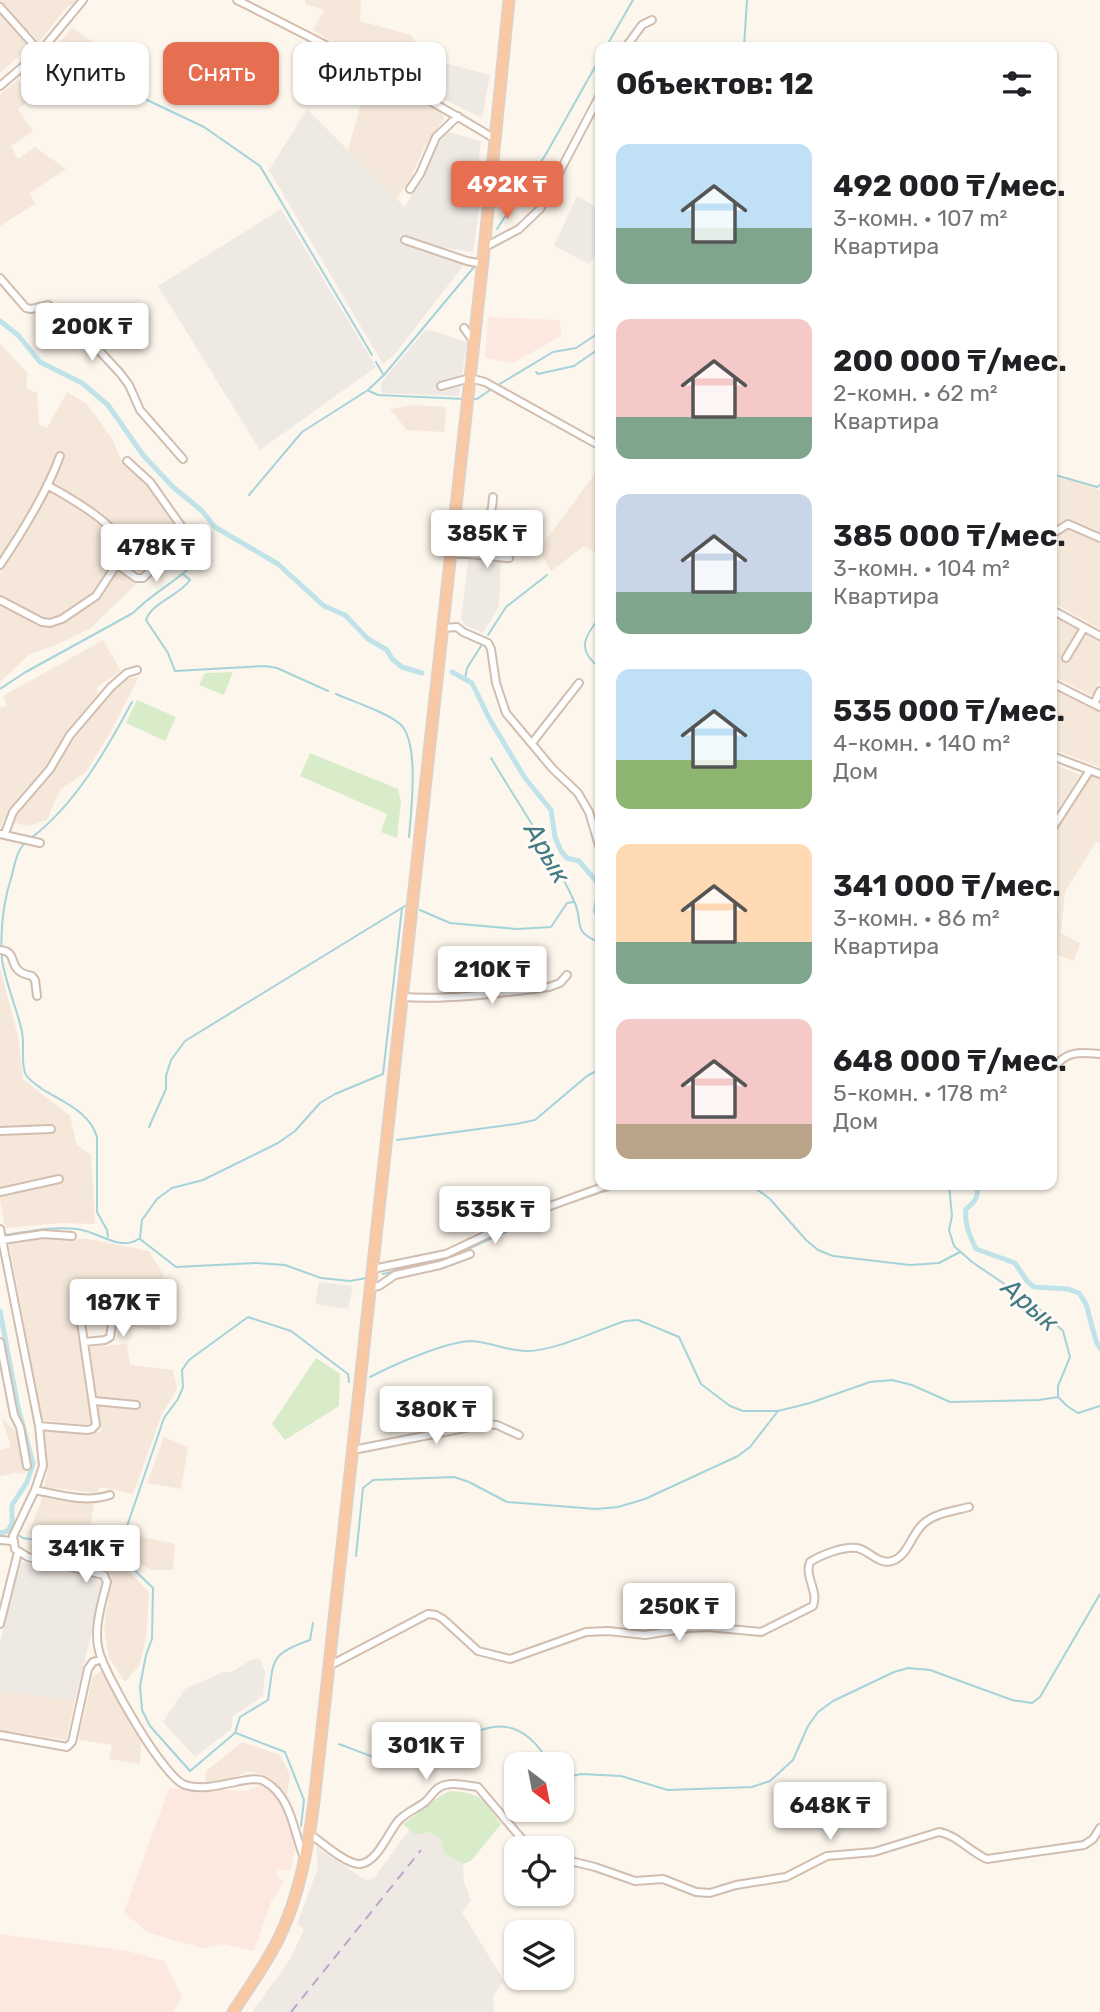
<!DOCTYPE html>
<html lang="ru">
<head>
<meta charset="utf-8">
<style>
	:root { --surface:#fff; --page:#f2f2f2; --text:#202124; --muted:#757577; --accent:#e76f51 }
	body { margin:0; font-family:Rubik,sans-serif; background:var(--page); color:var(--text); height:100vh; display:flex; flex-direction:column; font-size:26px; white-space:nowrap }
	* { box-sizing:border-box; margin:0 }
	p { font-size:23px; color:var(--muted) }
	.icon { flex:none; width:38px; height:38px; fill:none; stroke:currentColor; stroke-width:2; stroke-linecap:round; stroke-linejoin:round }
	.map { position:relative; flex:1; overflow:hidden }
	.drawer { position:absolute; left:595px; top:42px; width:462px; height:1148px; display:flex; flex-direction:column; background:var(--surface); border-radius:14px; box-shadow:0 2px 5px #0004 }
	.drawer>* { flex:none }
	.hud { position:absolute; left:21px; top:42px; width:469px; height:63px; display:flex; gap:14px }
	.needle { width:46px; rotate:148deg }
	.tools { position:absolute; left:504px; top:1752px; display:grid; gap:14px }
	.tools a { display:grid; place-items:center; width:70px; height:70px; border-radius:14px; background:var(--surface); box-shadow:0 2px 5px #0004; font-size:35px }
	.price { position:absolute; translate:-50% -60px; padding:0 16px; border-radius:7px; background:#fff; color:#222; font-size:23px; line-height:46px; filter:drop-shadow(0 2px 4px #0008) }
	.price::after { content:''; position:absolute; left:50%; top:42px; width:21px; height:16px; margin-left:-10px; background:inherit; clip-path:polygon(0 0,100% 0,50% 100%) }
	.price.selected { background:var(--accent); color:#fff }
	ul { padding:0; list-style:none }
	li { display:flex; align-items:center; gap:21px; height:175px; padding:0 21px }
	li span { display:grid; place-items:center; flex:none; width:196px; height:140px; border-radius:14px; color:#555 }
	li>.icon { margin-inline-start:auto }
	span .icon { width:84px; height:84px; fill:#fffc; stroke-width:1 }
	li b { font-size:30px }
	h2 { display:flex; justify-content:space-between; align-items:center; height:84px; padding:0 21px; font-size:30px }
	.tag { padding:0 24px; border-radius:14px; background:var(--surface); box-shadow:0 2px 5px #0004; font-size:24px; line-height:63px }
	.tag.selected { background:var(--accent); color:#fff }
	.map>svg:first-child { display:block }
	.residential { fill:#f5e8da }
	.commercial { fill:#fde8e0 }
	.industrial { fill:#efe9e4 }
	.green { fill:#d8ecc9 }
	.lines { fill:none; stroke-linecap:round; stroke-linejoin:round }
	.stream { stroke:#a5d3da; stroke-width:2 }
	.canal { stroke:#bfe3e8; stroke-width:5 }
	.minor-casing { stroke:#d1beb0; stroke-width:10 }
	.trunk-casing { stroke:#dad1cd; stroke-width:13 }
	.minor { stroke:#fff; stroke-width:6 }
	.trunk { stroke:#f9c8a4; stroke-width:10 }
	.rail { stroke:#b9a8c9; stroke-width:2; stroke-dasharray:10 7; stroke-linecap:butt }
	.labels { text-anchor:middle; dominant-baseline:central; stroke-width:6; stroke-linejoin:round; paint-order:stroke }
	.water-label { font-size:26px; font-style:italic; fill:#437c86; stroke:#fffaf3 }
</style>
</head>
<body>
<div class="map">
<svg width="1100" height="2012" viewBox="0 0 1100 2012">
	<rect width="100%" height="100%" fill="#fdf6ec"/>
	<!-- residential -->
	<path class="residential" d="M0,0H79L66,8L39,42L30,32L22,37L30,46L0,73Z
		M305,0H361L360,21L411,35L426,58L418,79L390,65L381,54L373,51L369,59L337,45L313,30L324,10L305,4Z
		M72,28L134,68L124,87L53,50Z
		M370,71L442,109L444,119L425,146L410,180L396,199L348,150Z
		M18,80L33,98L18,109L33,131L11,146L18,159L35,147L66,169L30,193L35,204L0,226V94Z
		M0,344L28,373L26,388L37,393L39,425L47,428L67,392L87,404L113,440L121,460L148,487L180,533L176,539L140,573L124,560L127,547L124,540L102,513L46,479L10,543L0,557Z
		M413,405L446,407L444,432L407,430L390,409Z
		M600,467V556L584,546L551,571L539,549Z
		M1058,475L1096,488L1100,492V629L1052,602V483Z
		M48,491L98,521L116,542L117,549L111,564L92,593L62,614L51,618H42L0,596V573L20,542Z
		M118,570L136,584L91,628L56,645L30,654L0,682V606L46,627L61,625L97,601Z
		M1052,611L1100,639V680L1093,696L1052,676Z
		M103,640L121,671L97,687L98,694L67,731L46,769L9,809L0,828V708L7,706L3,696Z
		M139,677L110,733L86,772L60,790L47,820L29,826L13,823L16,816L53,771L73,739L110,693L127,679Z
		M1052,689L1100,712V767L1052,749Z
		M1052,763L1080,775L1052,819Z
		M1093,773L1100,775V843L1096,842L1065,892L1061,933L1080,943L1074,961L1052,953V839Z
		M0,968L18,1036L23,1079L70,1116L77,1146L91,1154L95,1224L62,1223L5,1228L0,1199Z
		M42,1239H88L149,1251L163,1274L159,1304L160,1330L117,1325L121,1284H115L108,1310L85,1309L82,1279L71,1281L84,1361L91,1425L42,1420L9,1244Z
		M127,1344L130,1365L173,1370L177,1389L162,1414L133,1494L101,1487L96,1493L44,1487L48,1469L44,1431L101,1432L90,1347Z
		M2,1418L16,1432L26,1474L15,1473L0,1476V1450L11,1447Z
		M164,1437L188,1447L181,1489L147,1483Z
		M43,1496L94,1502L89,1540L29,1533Z
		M129,1534L175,1544L173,1570H151L120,1550Z
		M30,1544L102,1555L121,1564L149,1592L146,1638L139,1666L125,1682L109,1658L104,1627L112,1575L30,1551Z
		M103,1670L141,1741L140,1764L109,1759L112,1745L78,1740L93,1676Z
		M0,1692L75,1700L66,1740L0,1730Z
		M242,1742L280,1755L290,1775L287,1795L268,1776L248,1771L227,1781L205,1783L206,1771Z"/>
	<!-- commercial -->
	<path class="commercial" d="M488,317L560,320L561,336L513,363L485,358Z
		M262,1784L283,1802L296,1845L290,1871L277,1869L276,1874L284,1882L271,1902L254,1951L223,1944L203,1948L148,1933L124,1912L169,1788L248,1791Z
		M0,1934L127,1951L164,1961L182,1997L173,2012H0Z"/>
	<!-- industrial -->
	<path class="industrial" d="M426,58L490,75L482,118L421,88L418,79Z
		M307,109L405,207L446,131L481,141L476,183L465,201L480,204L473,252L446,248L463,266L395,354L383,364L269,170Z
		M577,196L600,209V248L589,264L554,246Z
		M281,209L376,367L260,450L158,286Z
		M426,329L467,342L459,396L382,393L381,383Z
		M469,557L501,560L499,606L483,633L464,625L461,618Z
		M319,1282L353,1286L348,1309L315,1304Z
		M20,1561L105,1579L75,1700L0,1692V1643Z
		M260,1659L265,1672L263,1696L233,1716L231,1729L195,1757L163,1722L185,1689L223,1672H232L251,1660Z
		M409,1830L415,1835L431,1832L440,1838L444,1853L463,1864L464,1882L471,1900L462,1912L504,1981L493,1996L494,2012H252L289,1961L304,1930L297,1924L318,1868L316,1847L367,1881L374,1878Z"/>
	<!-- green -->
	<path class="green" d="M233,672L224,695L199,685L205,673Z
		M137,700L176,717L165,741L126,723Z
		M310,753L398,789L401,801L397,838L381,832L387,814L300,776Z
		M316,1358L340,1374L339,1406L285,1440L272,1424Z
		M451,1791C483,1793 483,1800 501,1824L471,1861L463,1864L444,1853L440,1838L431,1832L415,1835L403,1824C415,1816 440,1793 451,1791Z"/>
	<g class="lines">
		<!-- stream -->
		<path class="stream" d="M606,47L633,0
			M744,47L747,0
			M48,53L204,127L260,166L372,355
			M497,229L546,154L600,58
			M376,362L383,374
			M536,372L538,374L574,366L600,348
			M498,385L553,352L576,348L600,332
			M369,391L378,395L464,399
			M474,399H477L493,388
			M1052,474L1097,487L1100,485
			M249,495L302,432L368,390L384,375L474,267
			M183,574L190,580C179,596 152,602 146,620L168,653L175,671L265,666L277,668L328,691
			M600,617C584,637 576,650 600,668
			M488,635L506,607L547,575
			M465,679L467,668L483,643
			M0,689L24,673L133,613C155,590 185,578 205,551
			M336,694C354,702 386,712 400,724C420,741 411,812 409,837
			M491,758C519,805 551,851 574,901C585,925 570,930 600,943
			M31,838C75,805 107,749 132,702
			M27,841C17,849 15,863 12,875C3,902 0,931 2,960C6,985 17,1008 22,1032C25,1046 20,1063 26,1075C30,1081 37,1085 42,1089C63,1102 90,1112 97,1137V1212L107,1230L108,1237
			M420,910L450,923L517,929L551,927L567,903L573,902
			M149,1127L166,1089V1076L171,1060L185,1041L405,906
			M397,1140L516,1124L535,1120L587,1076L600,1069
			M751,1185L770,1199L806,1240L818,1250L833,1256L910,1265L939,1263L960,1252
			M949,1185L952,1216L949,1230L954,1246L972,1262L1034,1304L1063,1331L1070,1357L1058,1386V1397L1067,1406L1078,1413L1100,1406
			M562,1205L624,1185
			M3,1237L5,1235C28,1232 53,1226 77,1229C98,1231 120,1253 140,1238L142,1220L157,1199L172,1188L203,1180L278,1143L295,1131L320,1103L335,1094L383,1074L402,908
			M140,1239L176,1267L256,1263L285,1265L321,1278L350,1281L366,1278
			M383,1274L448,1258L526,1223L544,1212
			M370,1377C393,1365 447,1341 472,1341C490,1342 508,1351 526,1351C552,1352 598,1330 625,1321L638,1320L679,1337L701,1384L730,1406L743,1411H777
			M16,1534L23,1538L108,1552L123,1559L153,1588L152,1639L146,1655L140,1686L142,1710L150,1726L190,1771L235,1733L240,1717L268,1700C274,1660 269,1654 310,1640L313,1623
			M109,1551L114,1543L123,1538L164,1418L178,1399L183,1387L182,1370L189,1360L248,1317L291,1331L348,1374L349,1382
			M356,1556L363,1488L373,1480L454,1477L469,1482L507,1502L596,1509L618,1507L645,1499L738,1456L750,1447L778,1411L810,1403L870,1382L892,1380L912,1385L950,1402L1039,1400L1058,1397
			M236,1733L285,1752L304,1800L301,1826
			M339,1744C359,1751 385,1765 406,1760C464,1748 506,1689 550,1764
			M562,1778L581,1774L621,1776L668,1790L752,1787L770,1781L793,1760L808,1726L818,1712L833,1701L894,1672L908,1668L930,1670L1012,1700L1032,1703L1040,1697L1100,1594"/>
		<!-- canal -->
		<path class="canal" d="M0,321L18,335L40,362L82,383L108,405L143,455L172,486L202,511L215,527L278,564L324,606L345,615L368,639L387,650L392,659L402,667L422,673
			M452,672L472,683L490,720L525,778L551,810L555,837L561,851L567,858L579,861L597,882L600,889L595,911L600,919
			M977,1185C979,1197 975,1202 966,1209C964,1224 970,1236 976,1249L1015,1263L1027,1281L1034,1287L1068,1289L1079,1293L1086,1304L1096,1341L1100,1348
			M0,1311L18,1407L33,1464L27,1482L12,1505V1523L8,1531L0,1533"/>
		<!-- minor casing -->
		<g class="minor-casing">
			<path id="minor" d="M237,0C324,44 412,88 495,139
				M0,7L40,52
				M626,47L642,25L652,20
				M0,86L40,52L83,0
				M410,189L420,174L436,137L458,116
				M405,240L467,261L483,264
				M485,247L519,229L540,209L600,95
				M0,278L26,308L31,309L48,305L79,329L120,373L129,385L140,410L183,459
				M464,328L474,342
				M441,386L470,378L485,382L600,446
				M47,485C65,495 122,526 122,548C122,553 118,560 117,564L136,578H143L184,538V530L150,482L127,461
				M1052,534L1068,524L1100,538
				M471,552C484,534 492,519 493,497
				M451,554C471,552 488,557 509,558
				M0,565C23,531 46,494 60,456
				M0,600L42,622L50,623L62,619L96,596L117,564
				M1052,610L1100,636
				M443,628L457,627L463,632L488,643L491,649L496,683L506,713L552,768L578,793L589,812L600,849
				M1066,658L1084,628
				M1052,683L1100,707
				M1094,704L1100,691
				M532,743L579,683
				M1052,756L1100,774
				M1052,829L1090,770
				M5,833L13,812L50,769L70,735L111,687L127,673L137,670
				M0,834L40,843
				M0,950C21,952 4,971 32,976L35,980L37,996
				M403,997C451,1000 500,993 549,987L560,983L567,975
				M1058,1063C1070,1050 1084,1053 1100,1054
				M0,1131L51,1129
				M0,1192L59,1179
				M0,1229L39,1426L43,1466L35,1490L13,1536L15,1549L28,1557L104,1575L107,1582C102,1602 93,1629 99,1651C105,1675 163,1777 185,1785C211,1794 250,1773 264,1781C291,1796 293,1829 303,1855
				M3,1240L43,1234L72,1236
				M373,1269L446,1254L539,1210L608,1185
				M371,1287L379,1286L395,1275L440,1265L470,1254
				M0,1342L14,1415L20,1427L27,1466
				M85,1342L105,1340L110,1337L117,1292
				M94,1401L136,1405
				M39,1426L87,1430L92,1429L96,1425L76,1288
				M353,1450L485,1424L497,1425L519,1435
				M35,1490C60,1495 86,1503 110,1495
				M0,1540L12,1541
				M0,1624L18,1552
				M329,1666L428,1614L436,1615L443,1619L478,1651L510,1659L586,1632L608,1631L645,1635L689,1628L708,1627L761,1632L813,1606C819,1591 804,1577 810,1562C821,1555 843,1546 857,1548C869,1550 878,1565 892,1561C908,1556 911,1535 923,1524C935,1513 954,1511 969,1507
				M0,1735L67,1747L72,1742L88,1669L93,1662L102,1659
				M310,1834C321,1842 347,1865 360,1864C378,1862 388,1832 399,1820C407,1812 416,1809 425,1802C430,1798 434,1790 440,1787C451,1781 467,1786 478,1787L521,1838L533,1848
				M562,1859L595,1867L635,1881L663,1879L696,1892L710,1893L736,1885L786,1877L827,1856L874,1852L939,1832C957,1835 970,1852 987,1859L1084,1845L1093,1839L1100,1828"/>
		</g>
		<!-- trunk casing -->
		<g class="trunk-casing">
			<path id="trunk" d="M233,2012C249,1988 266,1964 279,1938C299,1897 308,1848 314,1802L483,260L509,0"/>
		</g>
		<!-- minor -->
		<use href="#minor" class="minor"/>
		<!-- trunk -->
		<use href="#trunk" class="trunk"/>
		<!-- rail -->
		<path class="rail" d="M291,2012L421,1850"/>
	</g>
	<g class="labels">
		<!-- water labels -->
		<g class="water-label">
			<text transform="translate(547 853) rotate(60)">Арык</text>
			<text transform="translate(1030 1305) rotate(41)">Арык</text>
		</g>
	</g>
</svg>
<div class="tools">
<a><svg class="needle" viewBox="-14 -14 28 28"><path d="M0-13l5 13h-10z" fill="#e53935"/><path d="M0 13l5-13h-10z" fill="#757577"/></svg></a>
<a><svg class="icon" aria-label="locate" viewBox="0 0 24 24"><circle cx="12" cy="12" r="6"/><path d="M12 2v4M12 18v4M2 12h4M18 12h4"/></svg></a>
<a><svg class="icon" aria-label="layers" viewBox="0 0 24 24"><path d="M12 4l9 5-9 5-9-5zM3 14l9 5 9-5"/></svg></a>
</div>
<b class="price selected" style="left:507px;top:221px">492K ₸</b>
<b class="price" style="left:92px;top:363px">200K ₸</b>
<b class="price" style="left:487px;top:570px">385K ₸</b>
<b class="price" style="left:156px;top:584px">478K ₸</b>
<b class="price" style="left:492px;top:1006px">210K ₸</b>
<b class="price" style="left:495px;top:1246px">535K ₸</b>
<b class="price" style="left:123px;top:1339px">187K ₸</b>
<b class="price" style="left:436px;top:1446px">380K ₸</b>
<b class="price" style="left:86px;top:1585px">341K ₸</b>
<b class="price" style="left:679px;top:1643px">250K ₸</b>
<b class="price" style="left:426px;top:1782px">301K ₸</b>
<b class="price" style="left:830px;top:1842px">648K ₸</b>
<div class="hud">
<a class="tag">Купить</a>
<a class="tag selected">Снять</a>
<a class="tag">Фильтры</a>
</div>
<section class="drawer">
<h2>Объектов: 12<svg class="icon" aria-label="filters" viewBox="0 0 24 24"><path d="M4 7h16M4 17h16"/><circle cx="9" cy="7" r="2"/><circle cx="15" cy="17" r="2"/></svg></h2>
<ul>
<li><span style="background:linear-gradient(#bfe0f5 60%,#7fa58c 0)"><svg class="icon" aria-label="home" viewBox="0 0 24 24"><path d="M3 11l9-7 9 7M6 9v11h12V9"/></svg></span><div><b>492 000 ₸/мес.</b><p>3-комн. · 107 m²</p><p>Квартира</p></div></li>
<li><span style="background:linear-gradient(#f6c9c9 70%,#7fa58c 0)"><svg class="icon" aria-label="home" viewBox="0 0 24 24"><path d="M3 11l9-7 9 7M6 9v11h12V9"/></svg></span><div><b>200 000 ₸/мес.</b><p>2-комн. · 62 m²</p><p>Квартира</p></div></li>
<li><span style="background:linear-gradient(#c9d6e8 70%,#7fa58c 0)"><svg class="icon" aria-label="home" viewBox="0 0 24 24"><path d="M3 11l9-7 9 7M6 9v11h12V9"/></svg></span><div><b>385 000 ₸/мес.</b><p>3-комн. · 104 m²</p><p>Квартира</p></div></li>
<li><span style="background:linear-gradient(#bfe0f5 65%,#8fb573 0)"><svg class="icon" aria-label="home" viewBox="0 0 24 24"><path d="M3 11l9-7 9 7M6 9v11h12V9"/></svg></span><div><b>535 000 ₸/мес.</b><p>4-комн. · 140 m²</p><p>Дом</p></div></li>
<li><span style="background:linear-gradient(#ffd9b3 70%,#7fa58c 0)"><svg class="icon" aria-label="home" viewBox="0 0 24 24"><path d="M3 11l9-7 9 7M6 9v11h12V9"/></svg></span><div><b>341 000 ₸/мес.</b><p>3-комн. · 86 m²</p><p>Квартира</p></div></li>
<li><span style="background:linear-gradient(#f6c9c9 75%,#b9a48a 0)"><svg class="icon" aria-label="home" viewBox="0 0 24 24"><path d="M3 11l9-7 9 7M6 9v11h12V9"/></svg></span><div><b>648 000 ₸/мес.</b><p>5-комн. · 178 m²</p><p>Дом</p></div></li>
</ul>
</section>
</div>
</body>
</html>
